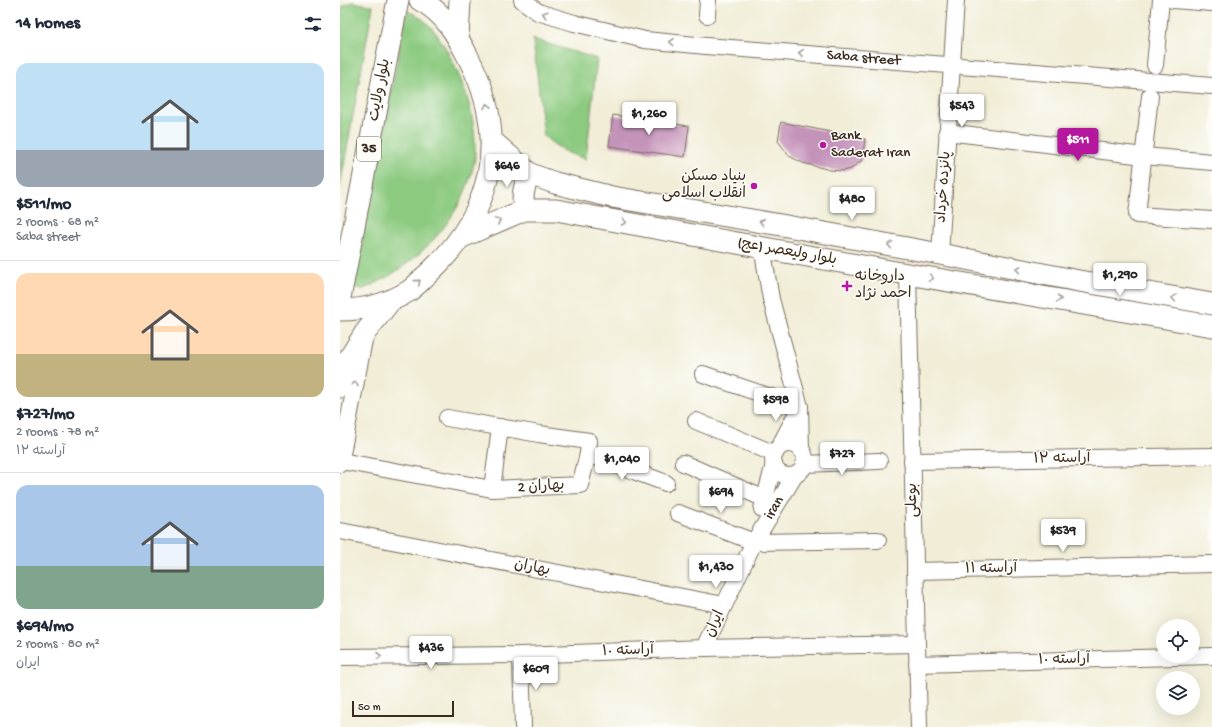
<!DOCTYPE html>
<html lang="en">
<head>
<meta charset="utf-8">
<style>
	:root { --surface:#fff; --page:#f2f2f3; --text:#1f2937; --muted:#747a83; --line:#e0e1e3; --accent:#b5179e }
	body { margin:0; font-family:"Gochi Hand","Playpen Sans Arabic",sans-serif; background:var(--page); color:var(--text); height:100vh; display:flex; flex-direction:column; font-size:15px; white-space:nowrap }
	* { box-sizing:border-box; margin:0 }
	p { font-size:13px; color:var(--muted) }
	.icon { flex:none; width:22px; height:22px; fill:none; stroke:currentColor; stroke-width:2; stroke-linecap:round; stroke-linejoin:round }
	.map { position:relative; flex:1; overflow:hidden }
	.details { display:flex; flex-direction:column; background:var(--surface); width:340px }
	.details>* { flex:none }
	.tools { position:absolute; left:816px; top:619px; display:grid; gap:8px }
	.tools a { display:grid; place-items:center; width:44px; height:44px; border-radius:50%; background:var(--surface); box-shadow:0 4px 16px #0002; font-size:20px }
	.scale { position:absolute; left:12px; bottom:10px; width:102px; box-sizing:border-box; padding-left:4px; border:2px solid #3b2a1e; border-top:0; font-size:11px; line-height:14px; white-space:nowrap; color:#3b2a1e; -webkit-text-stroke:3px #fdfcf7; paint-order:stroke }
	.price { position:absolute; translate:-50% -34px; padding:0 9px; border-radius:4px; background:#fff; color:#222; font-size:13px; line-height:26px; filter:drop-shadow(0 1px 2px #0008) }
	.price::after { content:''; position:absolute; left:50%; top:24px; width:12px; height:9px; margin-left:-6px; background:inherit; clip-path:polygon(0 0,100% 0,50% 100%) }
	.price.on { background:var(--accent); color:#fff }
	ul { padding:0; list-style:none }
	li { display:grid; align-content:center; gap:8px; height:212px; padding:0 16px }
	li+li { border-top:1px solid var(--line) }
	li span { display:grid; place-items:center; height:124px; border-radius:12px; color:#555 }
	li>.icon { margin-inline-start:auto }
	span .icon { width:72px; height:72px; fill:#fffc; stroke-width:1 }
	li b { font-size:17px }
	h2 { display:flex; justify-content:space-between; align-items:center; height:48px; padding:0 16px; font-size:17px }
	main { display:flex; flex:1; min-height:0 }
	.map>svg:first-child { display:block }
	.green { fill:#8cca80; stroke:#647a4f }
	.building { fill:#c493ba }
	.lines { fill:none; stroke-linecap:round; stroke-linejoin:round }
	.minor-casing { stroke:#7b6e5f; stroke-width:18 }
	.major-casing { stroke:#7b6e5f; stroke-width:23 }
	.minor { stroke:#fff; stroke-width:16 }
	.major { stroke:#fff; stroke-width:21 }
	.oneway { stroke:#a79f9a }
	.poi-dot { fill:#b5179e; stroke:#fdfcf7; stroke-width:1.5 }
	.labels { text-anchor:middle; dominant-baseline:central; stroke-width:3; stroke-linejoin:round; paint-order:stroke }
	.shield { fill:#fdfcf7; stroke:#75695f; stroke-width:1 }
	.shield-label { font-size:14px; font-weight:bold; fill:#3b2a1e }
	.street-label { font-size:15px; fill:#3b2a1e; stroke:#fdfcf7 }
	.poi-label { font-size:15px; fill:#3b2a1e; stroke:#fdfcf7; text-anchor:start }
</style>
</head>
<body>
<main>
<section class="details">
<h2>14 homes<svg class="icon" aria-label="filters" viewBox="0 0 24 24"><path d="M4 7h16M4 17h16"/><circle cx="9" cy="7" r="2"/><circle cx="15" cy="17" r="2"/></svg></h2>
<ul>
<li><span style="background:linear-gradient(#bfe0f5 70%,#9aa5b1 0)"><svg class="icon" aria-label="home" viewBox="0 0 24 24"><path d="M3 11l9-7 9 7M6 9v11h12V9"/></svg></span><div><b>$511/mo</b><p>2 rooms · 68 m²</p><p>Saba street</p></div></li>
<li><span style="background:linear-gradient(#ffd9b3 65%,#c2b280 0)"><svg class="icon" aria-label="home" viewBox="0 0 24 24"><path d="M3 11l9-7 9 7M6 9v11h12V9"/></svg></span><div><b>$727/mo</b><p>2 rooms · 78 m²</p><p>۱۲ آراسته</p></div></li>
<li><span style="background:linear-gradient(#a9c7e8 65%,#7fa58c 0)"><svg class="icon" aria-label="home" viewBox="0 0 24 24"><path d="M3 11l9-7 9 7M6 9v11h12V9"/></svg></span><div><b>$694/mo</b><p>2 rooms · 80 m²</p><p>ایران</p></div></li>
</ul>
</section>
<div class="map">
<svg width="872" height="727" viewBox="0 0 872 727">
	<rect width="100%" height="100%" fill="#fdfcf7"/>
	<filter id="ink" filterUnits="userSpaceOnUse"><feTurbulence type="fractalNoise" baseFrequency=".025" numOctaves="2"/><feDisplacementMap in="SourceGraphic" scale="8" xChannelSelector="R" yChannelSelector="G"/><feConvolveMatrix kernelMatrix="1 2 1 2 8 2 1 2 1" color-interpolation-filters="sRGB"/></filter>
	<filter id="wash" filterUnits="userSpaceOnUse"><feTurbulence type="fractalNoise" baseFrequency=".012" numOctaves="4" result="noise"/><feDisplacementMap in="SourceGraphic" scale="16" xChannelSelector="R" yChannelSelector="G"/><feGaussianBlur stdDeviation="0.9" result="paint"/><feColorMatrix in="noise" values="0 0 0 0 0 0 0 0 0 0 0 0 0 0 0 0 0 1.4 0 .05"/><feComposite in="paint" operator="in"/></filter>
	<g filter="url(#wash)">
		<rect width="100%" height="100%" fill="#f1edd7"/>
		<!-- green -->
		<path class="green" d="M13,2L33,6L0,187V10L4,6Z
			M67,11C70,12 75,14 78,16C95,26 108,51 116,69C127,93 134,117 135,143C135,147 135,153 135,158C127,204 98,242 61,268C55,273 29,288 23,289C20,289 15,287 11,287L16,274Z
			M193,39L257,59L246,159C228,154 217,148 204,136Z"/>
		<g id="blocks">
			<!-- building -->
			<path class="building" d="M273,115L349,126L345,157L269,146Z
				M441,122L525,139L522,160L511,169L503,171L490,170L463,163L449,156L438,141Z"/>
		</g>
	</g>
	<g filter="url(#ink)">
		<use href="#blocks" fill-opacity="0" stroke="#7b6e5f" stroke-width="1"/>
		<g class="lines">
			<!-- minor casing -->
			<g class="minor-casing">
				<g id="minor">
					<path id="s1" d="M182,0L198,12L234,23L305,40L366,46L872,86"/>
					<path d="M833,0L872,3"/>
					<path d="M367,15L368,0"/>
					<path d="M815,65L821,0"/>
					<path d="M810,96L797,215L872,220"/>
					<path d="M607,132L804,156L872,162"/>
					<path d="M422,247L431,299L460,407L461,450"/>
					<path d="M600,254L616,0"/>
					<path d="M568,274L579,727"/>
					<path d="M363,374L460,407"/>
					<path d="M356,421L435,454"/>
					<circle cx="449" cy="460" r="16"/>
					<path d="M438,449L459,409"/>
					<path d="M248,454L326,483"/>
					<path d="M1,461L152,489L240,485L248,454L249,441L199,434L107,418"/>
					<path d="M572,461L872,456"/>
					<path d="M343,463L425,499"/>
					<path d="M0,464L24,340"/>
					<path d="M464,464L539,461"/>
					<path d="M152,489L160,427"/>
					<path d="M422,509L434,464"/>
					<path d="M338,513L414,542L538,540"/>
					<path d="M0,531L384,605"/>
					<path d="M575,571L872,564"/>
					<path id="s2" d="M364,648L414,542L455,475"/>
					<path d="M181,655L183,727"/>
					<path d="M0,657L181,655L364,648L576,644"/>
					<path d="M577,664L872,656"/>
				</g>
			</g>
			<!-- major casing -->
			<g class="major-casing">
				<path id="major" d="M118,37L120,0
					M151,140L190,174L215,183L272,197L441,225L600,254L739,281L872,304
					M184,210C182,195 183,188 190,174
					M122,237L184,210H216L550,271L872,326
					M0,298L58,0
					M0,310C24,310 48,304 69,291C77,285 84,277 91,271C155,210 169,135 128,57C116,33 104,13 80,0
					M0,387L5,365L25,333L51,300"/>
			</g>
			<!-- minor -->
			<use href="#minor" class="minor"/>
			<!-- major -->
			<use href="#major" class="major"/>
		</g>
		<!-- one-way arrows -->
		<defs><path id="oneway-chevron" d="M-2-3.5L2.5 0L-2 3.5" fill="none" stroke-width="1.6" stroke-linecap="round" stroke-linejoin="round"/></defs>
		<g class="oneway">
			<use href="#oneway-chevron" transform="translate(205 14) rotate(-163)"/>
			<use href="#oneway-chevron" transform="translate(332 42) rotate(-175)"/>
			<use href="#oneway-chevron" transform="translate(461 53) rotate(-175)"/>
			<use href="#oneway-chevron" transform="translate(147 106) rotate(-102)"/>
			<use href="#oneway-chevron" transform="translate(158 221) rotate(-24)"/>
			<use href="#oneway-chevron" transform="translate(284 222) rotate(11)"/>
			<use href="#oneway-chevron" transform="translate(422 222) rotate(-170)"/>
			<use href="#oneway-chevron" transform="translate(550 245) rotate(-170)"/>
			<use href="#oneway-chevron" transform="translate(678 269) rotate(-169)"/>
			<use href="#oneway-chevron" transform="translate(591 278) rotate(10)"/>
			<use href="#oneway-chevron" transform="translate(78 282) rotate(-41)"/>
			<use href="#oneway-chevron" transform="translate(834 298) rotate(-170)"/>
			<use href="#oneway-chevron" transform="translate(719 299) rotate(10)"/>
			<use href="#oneway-chevron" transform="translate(15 384) rotate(-79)"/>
			<use href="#oneway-chevron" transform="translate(39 656)"/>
		</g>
	</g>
	<!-- markers -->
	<g class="poi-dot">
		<circle cx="483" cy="145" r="4"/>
		<circle cx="414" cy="186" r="4"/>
		<path d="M505 280h4v4h4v4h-4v4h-4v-4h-4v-4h4z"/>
	</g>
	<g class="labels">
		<!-- shield labels -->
		<rect class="shield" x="17" y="137" width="24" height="24" rx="3"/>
		<g class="shield-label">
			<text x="29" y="149">35</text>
		</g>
		<!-- street labels -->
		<g class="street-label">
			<text stroke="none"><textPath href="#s1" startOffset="350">Saba street</textPath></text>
			<text transform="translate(40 90) rotate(-79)">بلوار ولایت</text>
			<text transform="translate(604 187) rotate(-86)">پانزده خرداد</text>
			<text transform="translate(447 252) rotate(10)">بلوار ولیعصر (عج)</text>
			<text transform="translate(722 459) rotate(-1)">۱۲ آراسته</text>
			<text transform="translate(201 487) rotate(-3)">بهاران 2</text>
			<text transform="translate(573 500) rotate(-91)">بوعلی</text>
			<text stroke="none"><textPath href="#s2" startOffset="157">iran</textPath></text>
			<text transform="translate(192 568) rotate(11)">بهاران</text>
			<text transform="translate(651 569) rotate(-1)">آراسته ۱۱</text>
			<text transform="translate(375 624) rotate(-66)">ایران</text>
			<text transform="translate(288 651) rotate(-2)">آراسته ۱۰</text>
			<text transform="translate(724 660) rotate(-1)">آراسته ۱۰</text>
		</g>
		<!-- poi labels -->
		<g class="poi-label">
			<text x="491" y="136">Bank<tspan x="491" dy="17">Saderat Iran</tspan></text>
			<text x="406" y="177" text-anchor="end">بنیاد مسکن<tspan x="406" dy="17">انقلاب اسلامی</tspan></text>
			<text x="515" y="277">داروخانه<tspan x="515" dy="17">احمد نژاد</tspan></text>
		</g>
	</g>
</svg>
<div class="tools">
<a><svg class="icon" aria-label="locate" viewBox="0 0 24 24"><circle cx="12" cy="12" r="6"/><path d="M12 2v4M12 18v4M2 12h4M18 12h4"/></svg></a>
<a><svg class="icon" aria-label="layers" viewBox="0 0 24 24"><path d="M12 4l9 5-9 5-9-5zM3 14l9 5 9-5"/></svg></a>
</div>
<div class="scale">50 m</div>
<b class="price" style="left:622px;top:128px">$543</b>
<b class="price" style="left:309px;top:136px">$1,260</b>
<b class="price on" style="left:738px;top:162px">$511</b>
<b class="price" style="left:167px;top:188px">$646</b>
<b class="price" style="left:512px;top:221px">$480</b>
<b class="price" style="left:780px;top:297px">$1,290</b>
<b class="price" style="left:436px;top:422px">$598</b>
<b class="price" style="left:502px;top:476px">$727</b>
<b class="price" style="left:282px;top:481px">$1,040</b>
<b class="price" style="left:381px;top:514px">$694</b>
<b class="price" style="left:723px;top:553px">$539</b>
<b class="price" style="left:376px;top:589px">$1,430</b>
<b class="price" style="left:91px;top:670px">$436</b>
<b class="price" style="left:196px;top:691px">$609</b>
</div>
</main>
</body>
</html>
